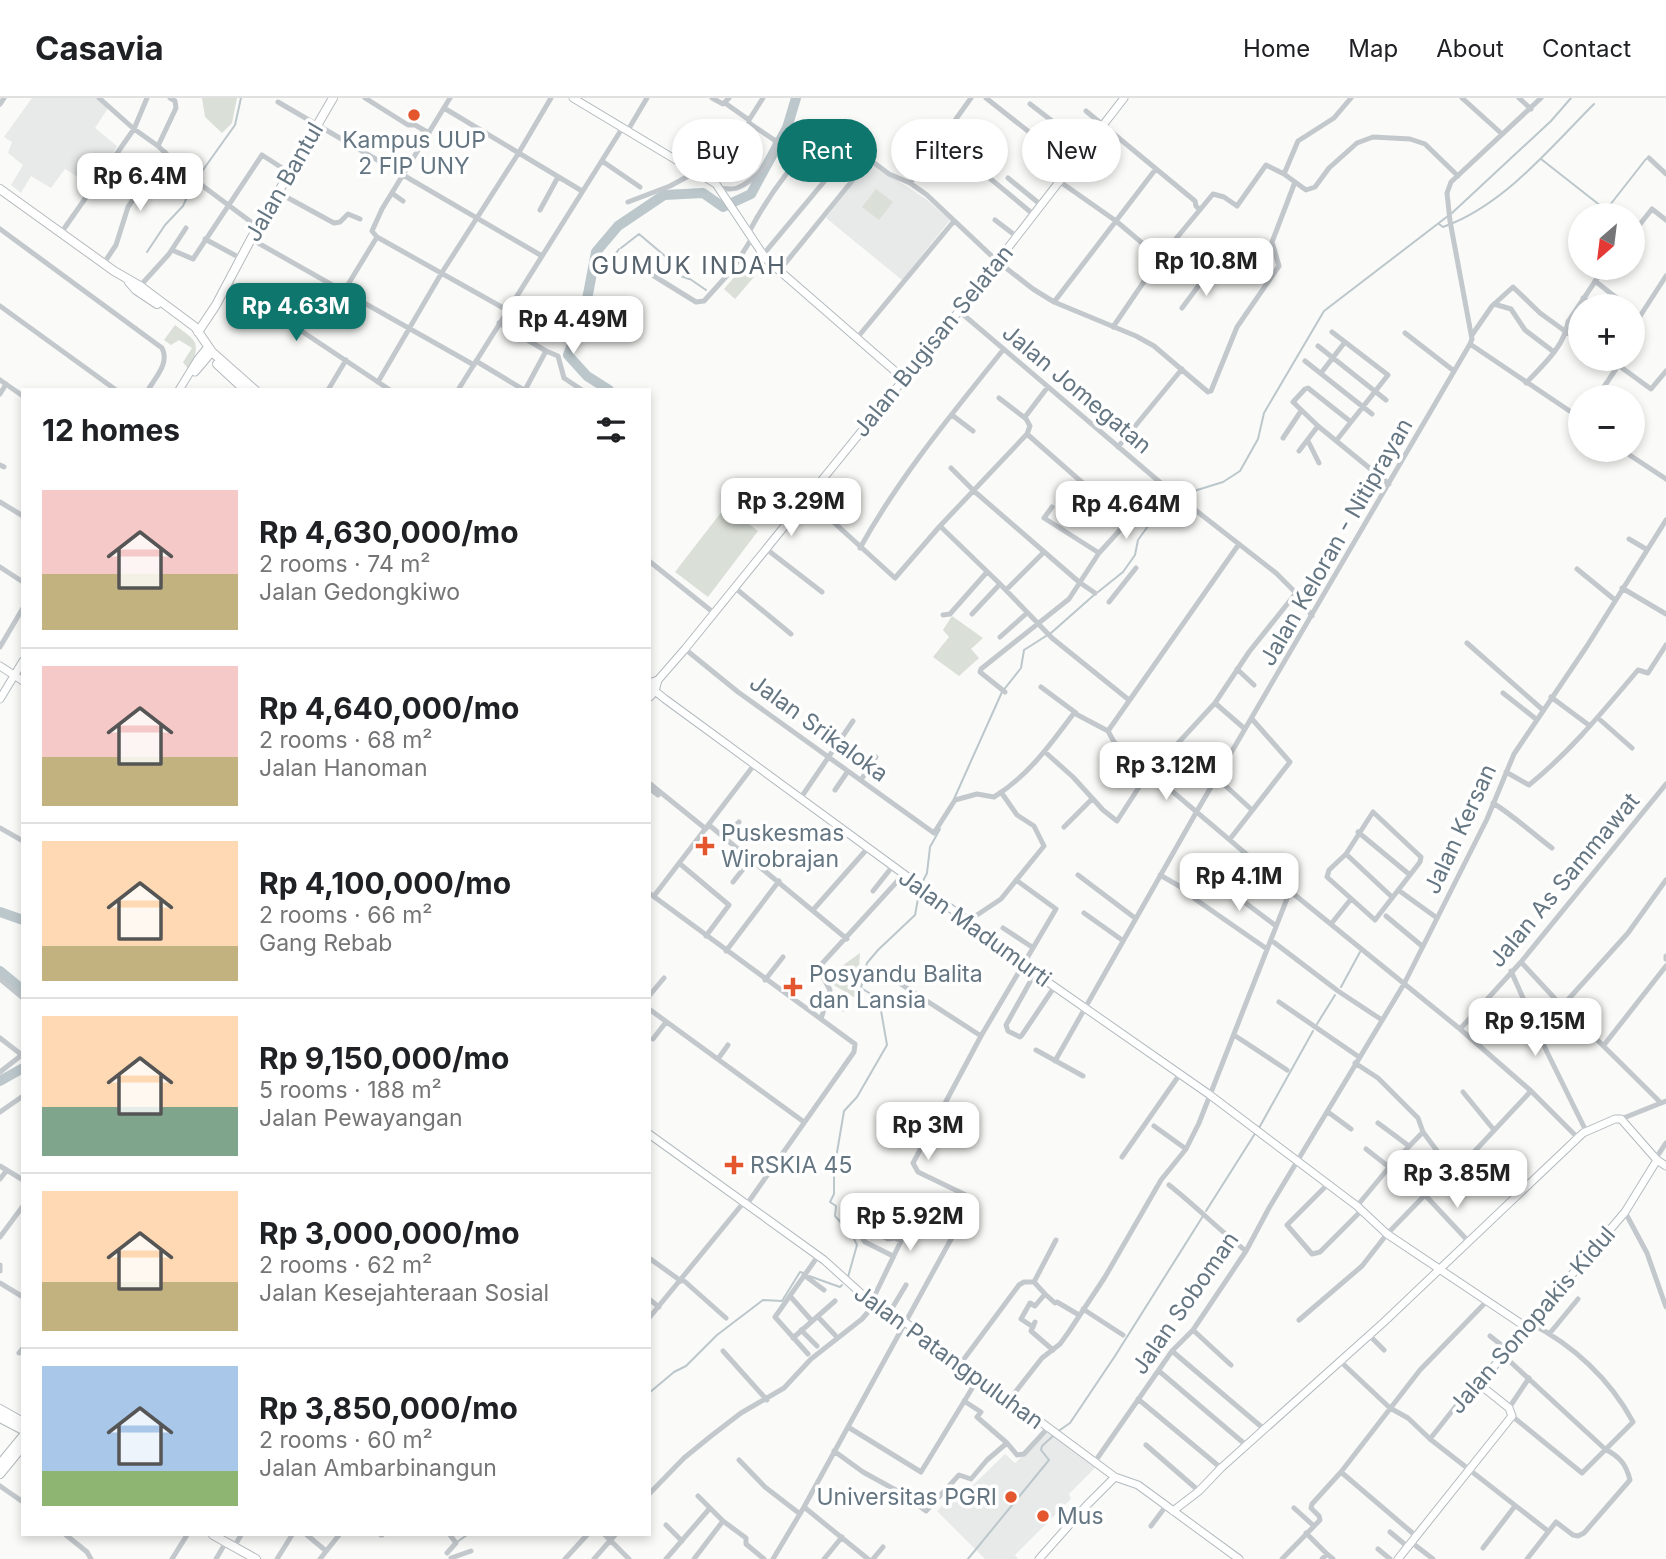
<!DOCTYPE html>
<html lang="en">
<head>
<meta charset="utf-8">
<style>
	:root { --surface:#fff; --page:#f6f6f6; --text:#202124; --muted:#757577; --line:#e0e0e0; --accent:#0f766e }
	body { margin:0; font-family:Inter,sans-serif; background:var(--page); color:var(--text); height:100vh; display:flex; flex-direction:column; font-size:26px; white-space:nowrap }
	* { box-sizing:border-box; margin:0 }
	p { font-size:23px; color:var(--muted) }
	.icon { flex:none; width:38px; height:38px; fill:none; stroke:currentColor; stroke-width:2; stroke-linecap:round; stroke-linejoin:round }
	.map { position:relative; flex:1; overflow:hidden }
	.details { position:absolute; left:21px; top:290px; width:630px; height:1148px; display:flex; flex-direction:column; background:var(--surface); border-radius:0px; box-shadow:0 4px 10px #0003 }
	.details>* { flex:none }
	.banner { position:absolute; left:672px; top:21px; width:665px; height:63px; display:flex; gap:14px }
	.needle { width:46px; rotate:208deg }
	.buttons { position:absolute; left:1568px; top:105px; display:grid; gap:14px }
	.buttons a { display:grid; place-items:center; width:77px; height:77px; border-radius:50%; background:var(--surface); box-shadow:0 4px 10px #0003; font-size:35px }
	.price { position:absolute; translate:-50% -60px; padding:0 16px; border-radius:14px; background:#fff; color:#222; font-size:23px; line-height:46px; filter:drop-shadow(0 2px 4px #0008) }
	.price::after { content:''; position:absolute; left:50%; top:42px; width:21px; height:16px; margin-left:-10px; background:inherit; clip-path:polygon(0 0,100% 0,50% 100%) }
	.price.current { background:var(--accent); color:#fff }
	ul { padding:0; list-style:none }
	li { display:flex; align-items:center; gap:21px; height:175px; padding:0 21px }
	li+li { border-top:2px solid var(--line) }
	li span { display:grid; place-items:center; flex:none; width:196px; height:140px; border-radius:0px; color:#555 }
	li>.icon { margin-inline-start:auto }
	span .icon { width:84px; height:84px; fill:#fffc; stroke-width:1 }
	li b { font-size:30px }
	h2 { display:flex; justify-content:space-between; align-items:center; height:84px; padding:0 21px; font-size:30px }
	.pill { padding:0 24px; border-radius:32px; background:var(--surface); box-shadow:0 4px 10px #0003; font-size:24px; line-height:63px }
	.pill.current { background:var(--accent); color:#fff }
	header { display:flex; align-items:center; gap:42px; box-sizing:border-box; height:98px; padding:0 35px; background:var(--surface); border-bottom:2px solid var(--line) }
	header strong { font-size:33px }
	nav { display:flex; gap:38px; margin-inline-start:auto; font-size:24px }
	.map>svg:first-child { display:block }
	.built { fill:#e8e9e9 }
	.green { fill:#dadfd7 }
	.lines { fill:none; stroke-linecap:round; stroke-linejoin:round }
	.stream { stroke:#bbc7cb; stroke-width:2 }
	.river { stroke:#bbc7cb; stroke-width:10 }
	.secondary-casing { stroke:#b3babf; stroke-width:9 }
	.primary-casing { stroke:#b5babe; stroke-width:10 }
	.street { stroke:#c3c8cc; stroke-width:5 }
	.secondary { stroke:#fff; stroke-width:7 }
	.primary { stroke:#fff; stroke-width:8 }
	.poi-dot { fill:#e4572e; stroke:#fff; stroke-width:2.5 }
	.labels { text-anchor:middle; dominant-baseline:central; stroke-width:7; stroke-linejoin:round; paint-order:stroke }
	.poi-label { font-size:23px; fill:#657683; stroke:#fff; text-anchor:start }
	.street-label { font-size:23px; fill:#657683; stroke:#fff }
	.neighbourhood-label { font-size:24px; letter-spacing:2px; fill:#57646e; stroke:#fff }
</style>
</head>
<body>
<header>
<strong>Casavia</strong>
<nav><a>Home</a><a>Map</a><a>About</a><a>Contact</a></nav>
</header>
<div class="map">
<svg width="1666" height="1461" viewBox="0 0 1666 1461">
	<rect width="100%" height="100%" fill="#fafaf8"/>
	<!-- built -->
	<path class="built" d="M32,0H101L110,7L95,30L117,48L93,88L65,71L51,90L31,78L21,95L11,87L23,67L8,55L12,44L4,39Z
		M869,64L926,101L950,122L902,182L826,120Z
		M1049,1333L1099,1366L1069,1396L1071,1401L1015,1457L1018,1461H985L937,1413L962,1389L969,1391L1005,1356L1015,1365Z"/>
	<!-- green -->
	<path class="green" d="M202,0H237L232,25L222,35L205,19Z
		M876,91L893,104L879,122L862,109Z
		M743,169L754,179L735,201L724,191Z
		M175,227C198,244 201,244 189,272L183,264L192,250L179,242L171,247L164,242Z
		M726,408L758,433L708,499L675,474Z
		M952,518L983,540L971,551L979,560L959,578L933,559L949,539L943,532Z
		M860,855L857,901L832,886L831,876Z"/>
	<g class="lines">
		<!-- stream -->
		<path class="stream" d="M1541,61L1606,112L1646,61
			M1452,115L1551,23L1571,0
			M1453,125C1509,101 1552,48 1594,6
			M1439,126L1443,129L1448,127
			M621,150L639,136L665,158
			M147,154L165,127L183,108L193,86L235,27L241,0
			M667,159L675,176L689,181
			M605,171L619,151
			M690,181L706,192
			M1184,401L1194,393L1223,384L1240,373L1258,341L1264,315L1324,213L1448,118
			M1098,494L1123,474L1135,457L1138,442L1148,428L1180,404
			M1051,535L1094,497
			M954,701L1002,594L1021,570L1024,552L1046,538
			M922,785L927,775L930,749L940,731
			M1341,889L1360,854
			M1317,926L1335,897
			M1259,1030L1313,933
			M1206,1113L1256,1034
			M809,1178L840,1189L842,1187
			M848,1179L857,1147L852,1137L835,1118L836,1108L830,1104L834,1096V1072L844,1013L857,999L887,947L879,901L861,890L867,865L878,852L915,817L920,790
			M649,1295L674,1274L686,1268L717,1237L763,1202L782,1203L800,1174L804,1175
			M1057,1334L1070,1325L1115,1258L1203,1118
			M457,1444L467,1437
			M968,1461L1049,1362L1041,1352L1042,1348L1053,1338"/>
		<!-- river -->
		<path class="river" d="M609,292L587,278L568,257L585,212L596,154L618,128L664,97L703,95L723,109L751,96L787,30L796,0
			M0,814L23,822
			M0,873L23,892
			M0,983L23,970"/>
		<!-- secondary casing -->
		<g class="secondary-casing">
			<path id="secondary" d="M573,0L716,86L766,161L904,281
				M195,274L212,254
				M179,292L198,261L208,249
				M0,568L23,583
				M658,582L655,593L665,601L968,823L1022,866L1210,997L1357,1108L1387,1136L1526,1229
				M649,587L652,584L658,582L685,551L959,213L1124,0
				M0,601L23,563
				M649,1036L824,1162L874,1207L906,1225L961,1265L1115,1379L1138,1387L1239,1461
				M1173,1413L1199,1393L1221,1370L1384,1224L1583,1035L1615,1021H1621L1657,1062L1666,1068
				M1039,1461L1086,1408L1115,1379
				M1398,1461L1512,1318L1509,1310L1479,1286L1625,1114L1657,1062"/>
		</g>
		<!-- primary casing -->
		<g class="primary-casing">
			<path id="primary" d="M0,91L114,173L140,188L195,229L212,254L255,292
				M129,184L136,192L157,206
				M198,234L216,207L251,141L333,0
				M217,266L245,292
				M649,589L655,593L649,599
				M0,1311L23,1324
				M0,1320L23,1332
				M0,1366L23,1338
				M0,1376L23,1348
				M213,1437L256,1461"/>
		</g>
		<!-- street -->
		<path class="street" d="M99,0L134,31L158,48L192,80L258,129
			M365,0L408,27H415L429,35
			M450,0L382,111L372,133L377,139L507,212
			M712,0L723,6L729,0
			M986,0L1071,67
			M1462,0L1502,36
			M1519,0L1531,11
			M278,4L542,158
			M725,5L749,22
			M0,6L4,0
			M1030,6L1086,49
			M444,10L582,93
			M1086,13L1195,103L1196,108L1200,112
			M749,25L801,60
			M628,32L647,0
			M158,48L176,10L175,3L170,0
			M1079,56L1103,76
			M1033,59L1061,80
			M1649,60L1666,76
			M602,63L640,89
			M981,73L1033,116
			M1284,76L1306,92L1315,89L1329,70L1357,45L1373,39L1410,41L1425,46L1458,78
			M702,77L728,54L749,25V22L763,0
			M1008,80L1041,107
			M1059,83L1116,123L1160,160
			M910,85L971,0
			M719,90C726,91 731,92 737,90C753,84 778,60 775,42
			M279,95L334,125L340,124L348,116L360,121
			M393,96L403,103
			M628,104L670,88L696,74
			M540,112L558,79
			M995,122L1016,138
			M0,131L162,250C170,265 155,280 148,292
			M749,134C768,98 802,49 836,27
			M61,135L134,31L147,0
			M1633,135L1652,111L1666,122
			M205,141L240,160
			M251,141L474,267
			M1169,147L1208,175L1182,210
			M172,152L193,161L262,57L290,75
			M762,158L853,49L889,76L910,85L927,97L997,163L1033,191L1054,204L1136,238L1154,248L1208,294L1211,293L1237,229L1279,168L1272,144L1295,84
			M104,165L116,147L128,109L165,54
			M779,173L869,62
			M654,178L696,204L704,203L732,172L752,140
			M1595,183L1627,208
			M229,185L390,292
			M140,188L169,156L186,130
			M344,193L377,139
			M1583,200L1594,208
			M1054,204L1155,72
			M1494,206L1511,211L1525,232L1554,254
			M0,208L116,292
			M959,213L1162,386L1276,475L1296,495L1312,518
			M499,225L546,253L558,258L564,280L582,292
			M1113,229L1160,160L1213,96L1224,99L1237,108L1266,67L1284,76L1298,43L1334,20L1351,0
			M1633,229L1666,178
			M1332,234L1345,244
			M1405,235L1454,273
			M1472,237L1492,208L1513,189L1540,215L1580,244
			M857,240L954,123
			M1470,246L1580,320
			M1318,248L1386,302
			M1602,261L1616,271
			M476,263L524,292
			M1305,263L1372,316
			M1618,267L1651,291L1666,273
			M1321,275L1345,244L1388,277L1336,343
			M0,282L23,298
			M378,284L441,176L518,56L551,0
			M1526,285C1543,267 1564,249 1568,224L1604,170
			M328,292L346,262
			M458,292L623,29
			M525,292L546,253
			M0,296L6,286
			M1597,299L1616,271L1617,261
			M999,300L1025,320
			M952,317L973,333
			M1351,324L1308,290L1305,291L1293,304L1318,328L1389,386
			M1027,336L1126,423
			M1283,340L1301,313
			M1308,343L1319,365
			M1118,349L1182,271
			M1622,352L1666,381
			M1299,353L1318,328
			M0,367L4,369
			M951,370L974,393L1079,484L1095,495
			M807,400L895,480L940,428L1027,336L1030,328L1025,319L1047,290
			M0,404L23,418
			M1052,409L1044,420L1099,455
			M940,428L999,485L1052,540L1129,602
			M1629,441L1646,451
			M1239,446L1108,633L1114,644L1290,793L1460,931L1531,993L1578,1040
			M765,450L822,494
			M860,450C900,378 952,316 1003,252
			M649,463L714,515
			M0,469L23,484
			M1577,471L1615,502
			M734,489L791,536
			M1622,490L1666,516
			M1006,492L1044,454
			M1109,504L1136,470
			M972,516L1000,486
			M943,517L950,516L987,474
			M1000,539L1027,515
			M1467,545L1543,612
			M0,549L23,510
			M685,551L738,594L934,735L955,702L977,696L994,699C1028,678 1050,647 1074,615L1108,633
			M1237,571L1254,587
			M1041,589L1076,615
			M1005,594L980,574L981,571L1069,501L1099,455L1162,386
			M1503,595L1536,621
			M1551,599L1590,628
			M1215,605L1245,631
			M1598,620L1632,650
			M1045,654L1073,679L1103,712L1117,723L1143,683L1215,605L1249,554L1296,495
			M1506,674L1529,687C1570,654 1604,612 1638,572L1648,575L1666,547
			M1217,680L1252,712
			M861,682L876,659
			M649,685L706,731
			M649,690L658,697
			M835,692L848,673
			M800,701L853,623
			M1493,705C1514,718 1532,735 1552,750
			M1373,714L1421,759L1420,764L1375,822L1327,779L1329,772L1346,756Z
			M709,727L847,841
			M1064,729L1092,701
			M0,730L23,743
			M1358,734L1410,777
			M725,739L739,724
			M1230,741L1290,664L1252,621
			M1346,756L1392,799
			M679,765L729,807L706,838
			M1078,777L1135,820
			M1160,777L1186,792
			M733,784L751,761
			M1223,788L1276,828
			M873,793L892,769
			M1401,794L1437,820
			M649,795L855,946L854,954L747,1106
			M654,798L754,667
			M1195,801L1267,851
			M813,812L867,751
			M1084,815L1122,842
			M1386,818L1422,848
			M968,823L1001,801L1044,748L1034,728L1017,717L1001,694
			M1331,826L1351,801
			M1003,830L1032,849
			M1271,842L1338,893L1382,922
			M726,853L779,783
			M1666,858V861
			M1521,864L1559,905
			M1511,873L1547,954L1586,1033
			M1035,875L1006,927L1008,933L1020,939L1022,937L1055,888
			M0,881L23,900
			M765,882L783,859
			M896,883L981,938
			M649,898L664,880
			M828,903L844,911
			M1279,904L1359,959
			M1563,908L1660,1004
			M649,911L804,1024
			M821,921L830,892L818,870L903,777
			M1534,921L1565,905L1628,835L1666,782
			M1460,931L1521,864L1666,686
			M1234,937L1287,972
			M0,940L22,957
			M653,941L666,924
			M1604,947L1666,868
			M1036,952L1083,978
			M718,961L728,947
			M1055,963L1197,713L1470,246L1472,241L1450,123L1447,95L1451,84L1541,0
			M1355,965L1378,980L1418,1020L1423,1034L1452,1073
			M0,974L23,956
			M1463,994L1494,1032
			M0,1014L23,998
			M1328,1014L1351,1031
			M1621,1021L1666,1003
			M1378,1025L1409,1048
			M1154,1028L1186,1051
			M1366,1051L1389,1069
			M1122,1059L1180,976
			M1656,1060L1666,1045
			M1391,1067L1425,1097L1469,1144
			M0,1068L23,1082
			M0,1081L7,1072
			M1169,1087C1196,1108 1219,1132 1246,1153
			M1327,1087L1287,1127L1312,1156L1320,1154L1361,1113
			M1357,1108L1391,1067L1423,1034
			M1625,1114L1647,1155L1666,1209
			M870,1132L888,1141L895,1140L901,1143L871,1205
			M867,1133L863,1141L865,1144L893,1158
			M0,1139L23,1108
			M649,1160L681,1183
			M0,1167V1173
			M804,1177L824,1192
			M682,1181L726,1220
			M0,1185L23,1199
			M1045,1196L1055,1205L1057,1204L1079,1217
			M790,1198L812,1223
			M649,1201L659,1209
			M1083,1211L1123,1237
			M888,1217L906,1187
			M818,1219L835,1237
			M649,1220L744,1104
			M1299,1222L1362,1168L1387,1136L1425,1097L1473,1055L1531,993
			M1035,1224L1031,1233L1053,1252
			M1033,1229L1021,1221L1030,1205L1035,1208L1045,1196L1034,1184
			M801,1232L817,1248
			M1193,1232L1231,1267
			M1550,1235L1578,1201
			M1369,1237L1384,1252
			M1490,1238L1509,1253
			M793,1240L835,1203
			M723,1253L767,1302
			M1172,1253L1264,1331
			M19,1255L23,1250
			M808,1256L775,1219L818,1158
			M1504,1258L1605,1351C1620,1359 1626,1366 1630,1382L1584,1435L1578,1438L1573,1437L1556,1424L1527,1461
			M1340,1263L1390,1310L1408,1320L1430,1341L1548,1433
			M961,1265L1019,1187L1024,1184H1034L1056,1142
			M1159,1273L1246,1347
			M1138,1301L1221,1370
			M1009,1302L1042,1260L1060,1246L1068,1235L1105,1179L1161,1082L1186,1051L1199,1025L1290,793
			M964,1303L981,1314L977,1319L1007,1345L1017,1357L1024,1356L1047,1331
			M1509,1310L1529,1280
			M1512,1318L1582,1375L1633,1324C1610,1281 1573,1247 1530,1225
			M848,1329L921,1374L979,1279
			M1430,1341L1471,1289L1479,1286
			M1146,1347L1199,1393
			M834,1353L863,1374L903,1396L926,1413L959,1377L971,1381L987,1362L1007,1345
			M739,1362L765,1389L800,1416
			M1094,1365L1172,1253L1193,1232L1246,1153L1269,1110L1404,886L1487,721L1514,656L1587,548L1666,422
			M1341,1374L1416,1438
			M0,1388L23,1404
			M649,1396L684,1360L711,1338L741,1315L784,1290L811,1261L862,1221L874,1207
			M698,1398L723,1423L746,1440V1446L764,1461
			M804,1409L868,1461
			M1294,1410L1314,1428
			M666,1427L682,1443
			M1151,1428L1166,1408
			M1390,1434L1408,1449
			M1306,1435L1327,1456
			M66,1437L87,1454L91,1461
			M307,1437L326,1453
			M381,1437H382
			M605,1437L629,1461
			M1411,1444L1433,1461
			M234,1449L241,1437
			M1483,1450L1515,1408
			M1378,1451L1390,1461
			M447,1455L456,1445L450,1437
			M451,1460L471,1453
			M172,1461L187,1437
			M216,1461L226,1444
			M277,1461L292,1437
			M320,1461L339,1437
			M565,1461L587,1437
			M594,1461L615,1437
			M666,1461L710,1410
			M694,1461L723,1423
			M773,1461L804,1409L972,1103L970,1099L918,1074L913,1065L981,938L1056,811L1016,782
			M824,1461L842,1439
			M873,1461L883,1449
			M1282,1461L1320,1422L1319,1418L1311,1410L1312,1406L1341,1374L1420,1272L1486,1204
			M1322,1461L1327,1456L1333,1461"/>
		<!-- secondary -->
		<use href="#secondary" class="secondary"/>
		<!-- primary -->
		<use href="#primary" class="primary"/>
	</g>
	<!-- markers -->
	<g class="poi-dot">
		<circle cx="414" cy="17" r="7"/>
		<path d="M701.5 737.5h7v7h7v7h-7v7h-7v-7h-7v-7h7z"/>
		<path d="M789.5 878.5h7v7h7v7h-7v7h-7v-7h-7v-7h7z"/>
		<path d="M730.5 1056.5h7v7h7v7h-7v7h-7v-7h-7v-7h7z"/>
		<circle cx="1011" cy="1399" r="7"/>
		<circle cx="1043" cy="1418" r="7"/>
	</g>
	<g class="labels">
		<!-- poi labels -->
		<g class="poi-label">
			<text x="414" y="42" text-anchor="middle">Kampus UUP<tspan x="414" dy="26">2 FIP UNY</tspan></text>
			<text x="721" y="735">Puskesmas<tspan x="721" dy="26">Wirobrajan</tspan></text>
			<text x="809" y="876">Posyandu Balita<tspan x="809" dy="26">dan Lansia</tspan></text>
			<text x="750" y="1067">RSKIA 45</text>
			<text x="997" y="1399" text-anchor="end">Universitas PGRI</text>
			<text x="1057" y="1418">Mus</text>
		</g>
		<!-- street labels -->
		<g class="street-label">
			<text transform="translate(284 84) rotate(-60)">Jalan Bantul</text>
			<text transform="translate(933 243) rotate(-51)">Jalan Bugisan Selatan</text>
			<text transform="translate(1077 291) rotate(40)">Jalan Jomegatan</text>
			<text transform="translate(1336 444) rotate(-60)">Jalan Keloran - Nitiprayan</text>
			<text transform="translate(819 630) rotate(36)">Jalan Srikaloka</text>
			<text transform="translate(1460 731) rotate(-65)">Jalan Kersan</text>
			<text transform="translate(1564 782) rotate(-50)">Jalan As Sammawat</text>
			<text transform="translate(975 830) rotate(36)">Jalan Madumurti</text>
			<text transform="translate(1185 1205) rotate(-55)">Jalan Soboman</text>
			<text transform="translate(1532 1222) rotate(-49)">Jalan Sonopakis Kidul</text>
			<text transform="translate(949 1259) rotate(36)">Jalan Patangpuluhan</text>
		</g>
		<!-- neighbourhood labels -->
		<g class="neighbourhood-label">
			<text x="689" y="167">GUMUK INDAH</text>
		</g>
	</g>
</svg>
<div class="buttons">
<a><svg class="needle" viewBox="-14 -14 28 28"><path d="M0-13l5 13h-10z" fill="#e53935"/><path d="M0 13l5-13h-10z" fill="#757577"/></svg></a>
<a>+</a>
<a>−</a>
</div>
<b class="price" style="left:140px;top:115px">Rp 6.4M</b>
<b class="price" style="left:1206px;top:200px">Rp 10.8M</b>
<b class="price current" style="left:296px;top:245px">Rp 4.63M</b>
<b class="price" style="left:573px;top:258px">Rp 4.49M</b>
<b class="price" style="left:791px;top:440px">Rp 3.29M</b>
<b class="price" style="left:1126px;top:443px">Rp 4.64M</b>
<b class="price" style="left:1166px;top:704px">Rp 3.12M</b>
<b class="price" style="left:1239px;top:815px">Rp 4.1M</b>
<b class="price" style="left:1535px;top:960px">Rp 9.15M</b>
<b class="price" style="left:928px;top:1064px">Rp 3M</b>
<b class="price" style="left:1457px;top:1112px">Rp 3.85M</b>
<b class="price" style="left:910px;top:1155px">Rp 5.92M</b>
<div class="banner">
<a class="pill">Buy</a>
<a class="pill current">Rent</a>
<a class="pill">Filters</a>
<a class="pill">New</a>
</div>
<section class="details">
<h2>12 homes<svg class="icon" aria-label="filters" viewBox="0 0 24 24"><path d="M4 7h16M4 17h16"/><circle cx="9" cy="7" r="2"/><circle cx="15" cy="17" r="2"/></svg></h2>
<ul>
<li><span style="background:linear-gradient(#f6c9c9 60%,#c2b280 0)"><svg class="icon" aria-label="home" viewBox="0 0 24 24"><path d="M3 11l9-7 9 7M6 9v11h12V9"/></svg></span><div><b>Rp 4,630,000/mo</b><p>2 rooms · 74 m²</p><p>Jalan Gedongkiwo</p></div></li>
<li><span style="background:linear-gradient(#f6c9c9 65%,#c2b280 0)"><svg class="icon" aria-label="home" viewBox="0 0 24 24"><path d="M3 11l9-7 9 7M6 9v11h12V9"/></svg></span><div><b>Rp 4,640,000/mo</b><p>2 rooms · 68 m²</p><p>Jalan Hanoman</p></div></li>
<li><span style="background:linear-gradient(#ffd9b3 75%,#c2b280 0)"><svg class="icon" aria-label="home" viewBox="0 0 24 24"><path d="M3 11l9-7 9 7M6 9v11h12V9"/></svg></span><div><b>Rp 4,100,000/mo</b><p>2 rooms · 66 m²</p><p>Gang Rebab</p></div></li>
<li><span style="background:linear-gradient(#ffd9b3 65%,#7fa58c 0)"><svg class="icon" aria-label="home" viewBox="0 0 24 24"><path d="M3 11l9-7 9 7M6 9v11h12V9"/></svg></span><div><b>Rp 9,150,000/mo</b><p>5 rooms · 188 m²</p><p>Jalan Pewayangan</p></div></li>
<li><span style="background:linear-gradient(#ffd9b3 65%,#c2b280 0)"><svg class="icon" aria-label="home" viewBox="0 0 24 24"><path d="M3 11l9-7 9 7M6 9v11h12V9"/></svg></span><div><b>Rp 3,000,000/mo</b><p>2 rooms · 62 m²</p><p>Jalan Kesejahteraan Sosial</p></div></li>
<li><span style="background:linear-gradient(#a9c7e8 75%,#8fb573 0)"><svg class="icon" aria-label="home" viewBox="0 0 24 24"><path d="M3 11l9-7 9 7M6 9v11h12V9"/></svg></span><div><b>Rp 3,850,000/mo</b><p>2 rooms · 60 m²</p><p>Jalan Ambarbinangun</p></div></li>
</ul>
</section>
</div>
</body>
</html>
